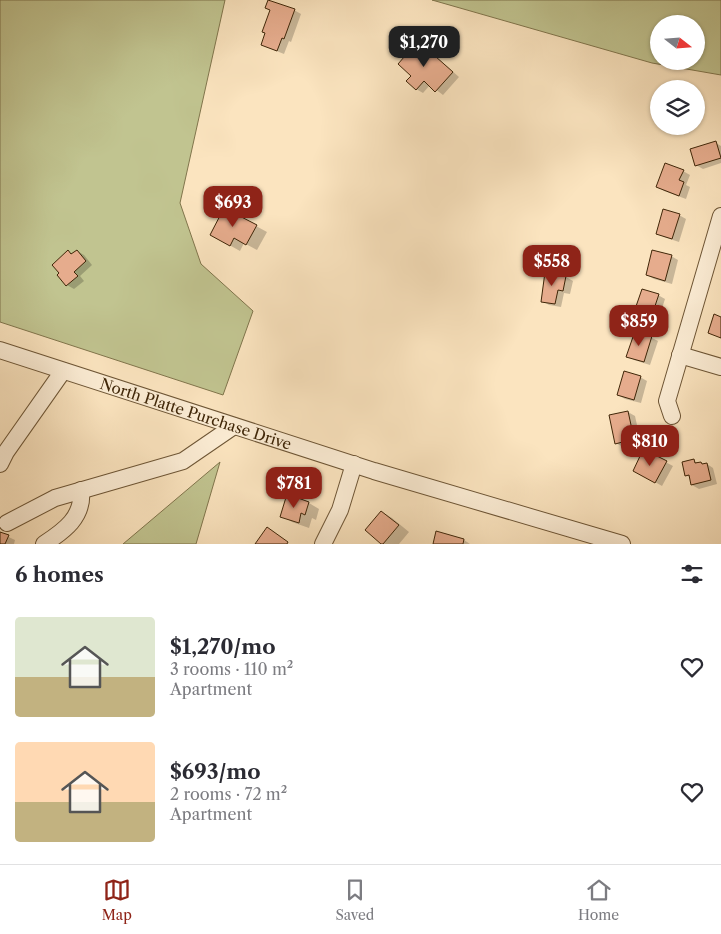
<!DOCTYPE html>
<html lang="en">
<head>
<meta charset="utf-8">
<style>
	:root { --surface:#fff; --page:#f2f2f3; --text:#2b2b33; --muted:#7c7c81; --line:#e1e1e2; --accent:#8f2418 }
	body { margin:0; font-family:"Libre Caslon Text",serif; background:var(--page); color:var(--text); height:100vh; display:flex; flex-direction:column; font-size:19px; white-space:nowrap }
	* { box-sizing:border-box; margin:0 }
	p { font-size:16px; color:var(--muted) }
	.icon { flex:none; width:28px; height:28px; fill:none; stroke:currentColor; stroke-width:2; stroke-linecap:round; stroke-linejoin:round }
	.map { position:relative; height:544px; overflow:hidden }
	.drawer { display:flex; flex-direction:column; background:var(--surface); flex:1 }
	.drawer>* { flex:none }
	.needle { width:32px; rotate:107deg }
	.tools { position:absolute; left:650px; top:15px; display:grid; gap:10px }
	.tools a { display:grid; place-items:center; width:55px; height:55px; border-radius:50%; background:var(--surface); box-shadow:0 1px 4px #0004; font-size:25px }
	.price { position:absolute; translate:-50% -42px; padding:0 11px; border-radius:10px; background:var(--accent); color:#fff; font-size:16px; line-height:32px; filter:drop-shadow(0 1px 2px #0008) }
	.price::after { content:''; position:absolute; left:50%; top:30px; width:15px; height:11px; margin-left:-8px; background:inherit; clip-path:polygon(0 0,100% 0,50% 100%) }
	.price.current { background:#222; color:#fff }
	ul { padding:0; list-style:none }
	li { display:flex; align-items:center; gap:15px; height:125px; padding:0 15px }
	li span { display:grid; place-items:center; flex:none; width:140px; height:100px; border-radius:5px; color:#555 }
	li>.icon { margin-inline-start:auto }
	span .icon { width:60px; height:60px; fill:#fffc; stroke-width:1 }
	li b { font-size:21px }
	h2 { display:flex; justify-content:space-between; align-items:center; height:60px; padding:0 15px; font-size:21px }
	.tabs { display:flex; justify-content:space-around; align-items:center; height:70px; border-top:1px solid var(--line); background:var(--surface); font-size:14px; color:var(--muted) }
	.tabs a { display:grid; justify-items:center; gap:2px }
	.tabs .current { color:var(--accent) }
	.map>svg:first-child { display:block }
	.green { fill:#c1c490; stroke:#80754c; fill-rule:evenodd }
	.shadow { fill:#0003 }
	.building { fill:#e6ac8d; stroke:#3f2608 }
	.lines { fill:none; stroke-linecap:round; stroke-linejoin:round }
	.minor-casing { stroke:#6e5636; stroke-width:18 }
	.minor { stroke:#fcedd5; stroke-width:16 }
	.labels { text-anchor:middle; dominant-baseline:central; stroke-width:4; stroke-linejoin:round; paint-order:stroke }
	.street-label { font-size:15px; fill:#3f2608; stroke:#fcedd5 }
</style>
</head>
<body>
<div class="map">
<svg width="721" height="544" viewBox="0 0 721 544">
	<rect width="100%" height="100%" fill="#fbe4bf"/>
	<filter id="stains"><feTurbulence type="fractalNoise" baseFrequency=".004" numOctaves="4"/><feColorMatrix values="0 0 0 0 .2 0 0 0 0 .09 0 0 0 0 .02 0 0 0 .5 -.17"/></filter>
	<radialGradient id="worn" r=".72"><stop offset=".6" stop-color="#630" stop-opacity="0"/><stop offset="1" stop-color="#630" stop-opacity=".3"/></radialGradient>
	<!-- green -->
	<path class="green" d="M0,0H225L180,203L201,264L253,311L223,395L0,322Z
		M432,0H721V75L652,63ZM659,24H696V61H659Z
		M220,462L196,544H123Z"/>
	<!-- shadow -->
	<path class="shadow" d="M271,10H294L301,14L291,42L289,41L284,54L269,48L263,45Z
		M418,43L425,47L459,77L443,95L430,85L423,93L416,89L413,76Z
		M716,143L721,146V163L703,169L696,165Z
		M683,171L690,175L686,185L690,187L686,199L664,191L658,187Z
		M679,215L686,219L679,242L664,237L658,233Z
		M256,226L267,232L257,250L244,243L240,251L222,241Z
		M77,251L84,255L92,265L80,276L84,281L74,289L67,285L58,275L61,273L68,252L73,254Z
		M671,256L678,260L672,284L654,279L647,275Z
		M546,274L566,277L573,281L570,294L564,293L561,307L549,305L542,301Z
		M658,295L665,299L657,324L642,319L635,315Z
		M635,332L652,338L658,341L650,365L634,360L628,356Z
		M640,377L647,381L641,403L625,399L618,395Z
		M628,412L635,416L641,443L623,447L616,443Z
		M652,455L673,466L662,486L634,470L649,460Z
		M694,461L699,464H707L713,468L717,484L699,489L692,485L690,477L686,475Z
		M288,496L309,503L319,509L316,520L312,518L309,528L292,522L282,516Z
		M382,512L392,518L409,532L399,544H383L367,530Z
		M0,533L15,540L14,544H0Z
		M437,533L464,540L470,544H434Z"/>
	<!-- building -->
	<path class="building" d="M268,0L295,9L284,39L282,38L277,51L261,45L265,33L262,32L270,10L265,8Z
		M418,41L453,72L435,92L424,81L416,90L406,81L411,76L398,64Z
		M716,141L721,158L695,166L690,149Z
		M665,163L684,170L679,180L684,182L679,196L656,187Z
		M224,208L257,225L246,245L234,238L230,246L210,235Z
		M663,209L680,214L672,239L656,234Z
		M68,250L71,254L77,250L86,261L74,272L78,276L66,286L57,275L59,273L52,265Z
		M652,250L672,255L665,281L646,275Z
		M545,272L566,276L563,291L558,290L555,304L541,302Z
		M642,289L659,294L650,321L633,315Z
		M714,314L721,317V338L708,333Z
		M635,331L652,336L644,362L626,357Z
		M624,371L641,376L634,400L617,395Z
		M628,411L634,439L615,444L609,415Z
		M651,453L667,461L655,483L633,471L641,454L648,458Z
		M694,459L695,463L701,462L702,464L707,463L711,480L691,485L689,475L685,476L682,462Z
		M287,494L309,502L305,515L301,513L299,523L280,517Z
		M381,511L399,525L383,544H381L365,530Z
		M267,527L288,542L287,544H255Z
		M436,531L464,539L463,544H433Z
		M0,532L9,535L5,544H0Z"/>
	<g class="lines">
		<!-- minor casing -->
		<g class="minor-casing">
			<g id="minor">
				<path id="s1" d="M0,350L374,471L622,544"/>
				<path d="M680,355L721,367"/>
				<path d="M672,416L667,401L721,216"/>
				<path d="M0,464L6,452L63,371"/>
				<path d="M7,523L55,498L183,461L234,426"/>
				<path d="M44,544C64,531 84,517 81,490"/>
				<path d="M323,544L340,510L354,464"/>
			</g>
		</g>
		<!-- minor -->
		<use href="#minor" class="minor"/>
	</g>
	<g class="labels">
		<!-- street labels -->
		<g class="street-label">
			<text stroke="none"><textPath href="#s1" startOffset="206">North Platte Purchase Drive</textPath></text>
		</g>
	</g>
	<rect width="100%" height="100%" filter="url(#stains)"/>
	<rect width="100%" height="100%" fill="url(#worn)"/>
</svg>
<div class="tools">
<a><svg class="needle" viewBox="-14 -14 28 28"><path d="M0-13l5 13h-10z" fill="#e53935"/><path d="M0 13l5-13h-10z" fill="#7c7c81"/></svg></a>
<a><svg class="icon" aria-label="layers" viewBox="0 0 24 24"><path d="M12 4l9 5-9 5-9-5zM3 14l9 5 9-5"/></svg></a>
</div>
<b class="price current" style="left:424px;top:68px">$1,270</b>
<b class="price" style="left:233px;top:228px">$693</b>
<b class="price" style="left:552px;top:287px">$558</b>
<b class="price" style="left:639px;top:347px">$859</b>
<b class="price" style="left:650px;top:467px">$810</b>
<b class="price" style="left:294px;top:509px">$781</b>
</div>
<section class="drawer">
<h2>6 homes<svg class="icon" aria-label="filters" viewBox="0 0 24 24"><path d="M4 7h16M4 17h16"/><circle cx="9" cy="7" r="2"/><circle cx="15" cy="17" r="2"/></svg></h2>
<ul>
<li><span style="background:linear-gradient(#dfe7d0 60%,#c2b280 0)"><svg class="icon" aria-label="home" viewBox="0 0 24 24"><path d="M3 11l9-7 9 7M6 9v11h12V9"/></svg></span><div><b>$1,270/mo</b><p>3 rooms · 110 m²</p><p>Apartment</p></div><svg class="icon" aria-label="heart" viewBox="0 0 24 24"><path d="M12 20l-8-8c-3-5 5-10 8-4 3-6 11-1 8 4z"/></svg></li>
<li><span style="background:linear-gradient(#ffd9b3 60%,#c2b280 0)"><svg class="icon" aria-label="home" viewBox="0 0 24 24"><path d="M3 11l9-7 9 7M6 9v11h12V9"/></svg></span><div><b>$693/mo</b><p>2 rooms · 72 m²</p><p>Apartment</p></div><svg class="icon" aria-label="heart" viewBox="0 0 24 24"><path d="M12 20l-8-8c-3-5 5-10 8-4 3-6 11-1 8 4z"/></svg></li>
</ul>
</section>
<nav class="tabs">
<a class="current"><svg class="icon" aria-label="map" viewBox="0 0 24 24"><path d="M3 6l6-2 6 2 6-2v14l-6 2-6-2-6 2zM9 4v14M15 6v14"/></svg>Map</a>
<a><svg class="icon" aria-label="saved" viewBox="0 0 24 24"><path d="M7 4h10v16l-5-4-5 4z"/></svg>Saved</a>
<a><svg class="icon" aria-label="home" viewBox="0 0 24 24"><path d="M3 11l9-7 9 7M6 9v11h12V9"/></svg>Home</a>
</nav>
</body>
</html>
